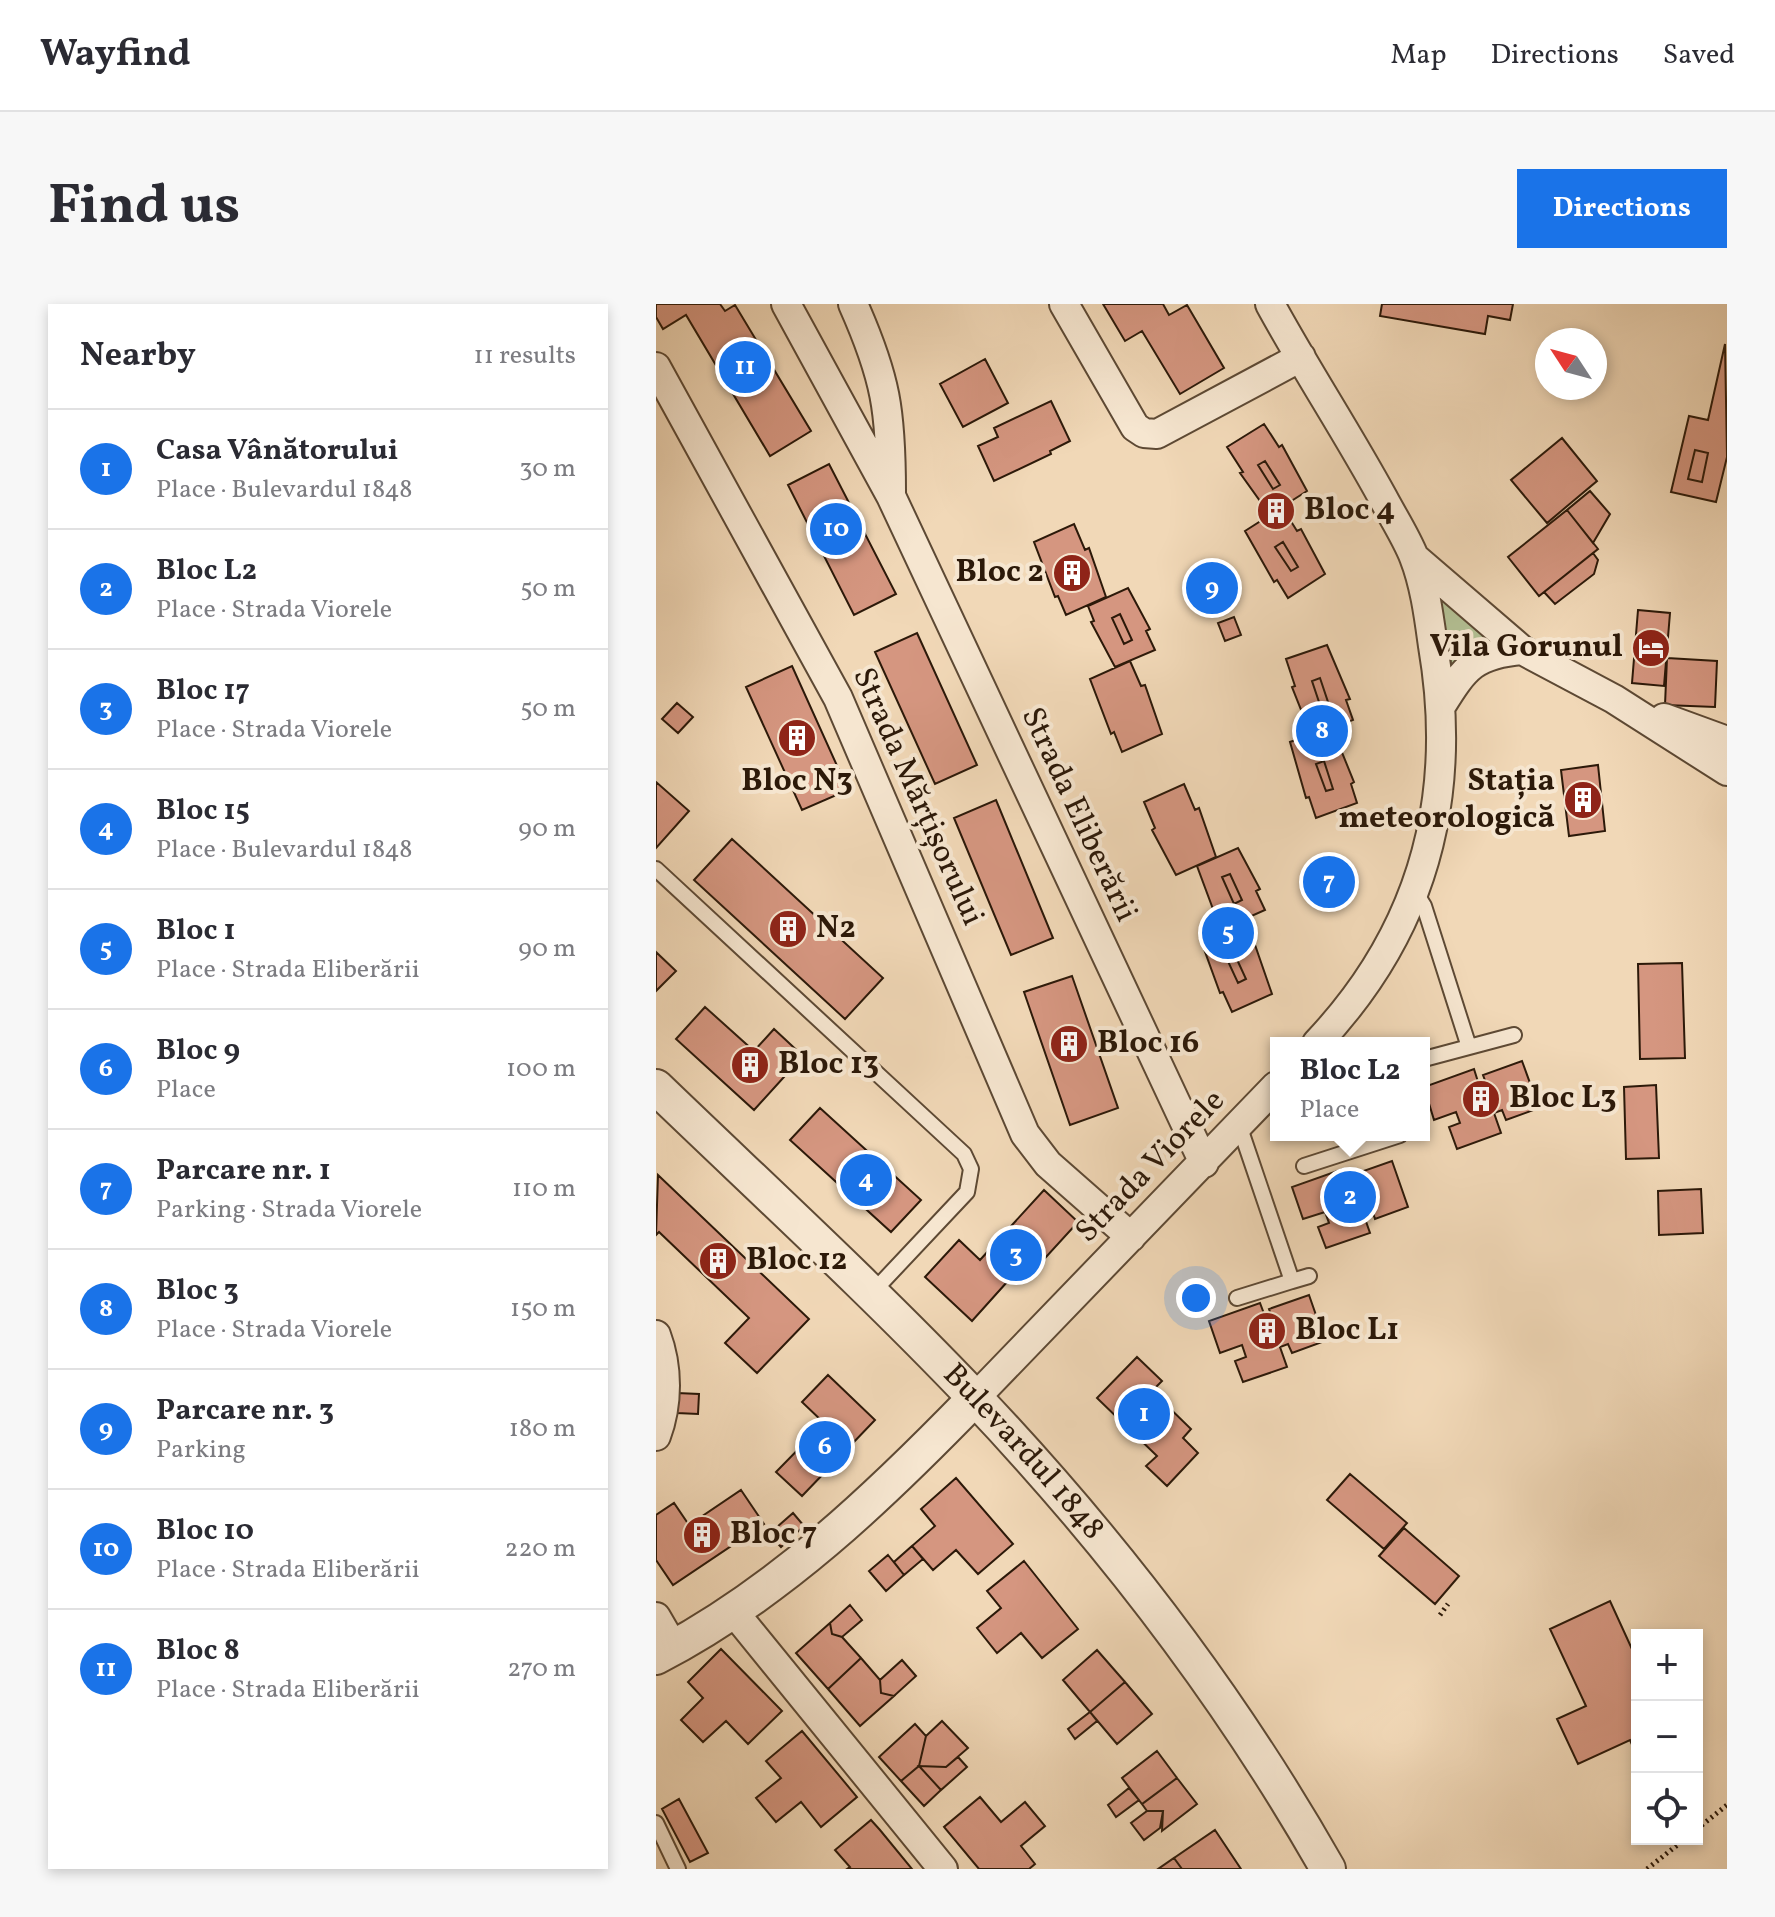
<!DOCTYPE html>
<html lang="en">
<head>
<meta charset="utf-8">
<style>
  :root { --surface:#fff; --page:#f7f7f7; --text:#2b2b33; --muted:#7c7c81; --line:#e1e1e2; --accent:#1a73e8 }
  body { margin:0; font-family:Vollkorn,serif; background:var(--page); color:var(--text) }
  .controls { position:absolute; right:24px; bottom:24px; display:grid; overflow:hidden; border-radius:0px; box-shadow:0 4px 12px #0003 }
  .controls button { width:72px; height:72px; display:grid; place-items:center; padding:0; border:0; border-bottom:2px solid var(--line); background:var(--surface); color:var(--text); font:40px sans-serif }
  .compass { position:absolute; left:879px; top:24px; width:72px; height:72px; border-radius:50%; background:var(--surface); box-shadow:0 4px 12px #0003; rotate:306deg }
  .you { position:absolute; left:540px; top:994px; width:28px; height:28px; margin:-20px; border:6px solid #fff; border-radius:50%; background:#1a73e8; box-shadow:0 0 0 12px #1a73e833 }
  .badge { display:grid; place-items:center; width:52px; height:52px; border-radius:50%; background:var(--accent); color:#fff; font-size:26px; font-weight:700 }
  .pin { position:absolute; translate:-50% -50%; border:4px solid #fff; box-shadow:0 2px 8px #0006 }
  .popup { position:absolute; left:614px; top:733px; width:160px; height:104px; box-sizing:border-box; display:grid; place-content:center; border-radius:0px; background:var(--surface); filter:drop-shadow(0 2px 6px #0005); font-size:26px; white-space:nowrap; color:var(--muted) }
  .popup b { font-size:30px; color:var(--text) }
  .popup::after { content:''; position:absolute; left:50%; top:100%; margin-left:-16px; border:16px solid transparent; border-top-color:var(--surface) }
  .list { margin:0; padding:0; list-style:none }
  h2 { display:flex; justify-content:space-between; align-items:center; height:104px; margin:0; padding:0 32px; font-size:34px }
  h2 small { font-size:26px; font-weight:400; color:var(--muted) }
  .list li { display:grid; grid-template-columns:52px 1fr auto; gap:24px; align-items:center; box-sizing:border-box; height:120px; padding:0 32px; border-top:2px solid var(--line) }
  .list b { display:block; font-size:30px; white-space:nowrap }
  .list p { margin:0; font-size:26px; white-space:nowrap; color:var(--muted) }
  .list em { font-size:26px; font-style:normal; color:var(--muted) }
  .icon { flex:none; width:44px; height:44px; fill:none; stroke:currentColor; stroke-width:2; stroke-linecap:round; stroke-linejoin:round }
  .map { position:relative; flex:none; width:1071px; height:1565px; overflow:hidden; border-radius:0px }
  header { display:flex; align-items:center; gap:48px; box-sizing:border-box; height:112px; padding:0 40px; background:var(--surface); border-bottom:2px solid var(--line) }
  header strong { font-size:38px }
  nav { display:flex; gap:44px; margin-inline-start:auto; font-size:28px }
  .intro { display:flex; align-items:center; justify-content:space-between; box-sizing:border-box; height:192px; padding:0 48px }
  h1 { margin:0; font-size:56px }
  .button { padding:20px 36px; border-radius:0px; background:var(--accent); color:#fff; font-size:28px; font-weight:700 }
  main { display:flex; gap:48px; padding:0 48px }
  aside { flex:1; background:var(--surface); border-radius:0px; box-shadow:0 4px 12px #0003 }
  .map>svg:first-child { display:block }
  .green { fill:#b3c094; stroke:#706c4e; stroke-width:2 }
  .building { fill:#d59680; stroke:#2c1909; stroke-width:2 }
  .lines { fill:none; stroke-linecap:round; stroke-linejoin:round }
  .service-casing { stroke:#5d4934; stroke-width:18 }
  .minor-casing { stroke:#5d4934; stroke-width:32 }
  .tertiary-casing { stroke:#5d4934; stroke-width:38 }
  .path { stroke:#2c1909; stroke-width:5; stroke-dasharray:2 4; stroke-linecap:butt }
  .service { stroke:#f6e6d0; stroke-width:14 }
  .minor { stroke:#f6e6d0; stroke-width:28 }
  .tertiary { stroke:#f6e6d0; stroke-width:34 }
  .labels { text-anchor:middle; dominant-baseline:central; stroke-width:8; stroke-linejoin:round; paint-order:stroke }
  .poi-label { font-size:32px; font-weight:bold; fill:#2c1909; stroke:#f6e6d0; text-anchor:start }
  .street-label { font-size:32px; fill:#2c1909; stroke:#f6e6d0 }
</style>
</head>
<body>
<header>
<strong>Wayfind</strong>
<nav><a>Map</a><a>Directions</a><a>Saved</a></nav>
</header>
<div class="intro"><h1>Find us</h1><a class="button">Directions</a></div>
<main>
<aside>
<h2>Nearby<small>11 results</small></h2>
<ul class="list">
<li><span class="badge">1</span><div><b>Casa Vânătorului</b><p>Place · Bulevardul 1848</p></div><em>30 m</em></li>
<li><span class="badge">2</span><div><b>Bloc L2</b><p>Place · Strada Viorele</p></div><em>50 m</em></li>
<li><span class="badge">3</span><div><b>Bloc 17</b><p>Place · Strada Viorele</p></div><em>50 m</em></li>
<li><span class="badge">4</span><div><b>Bloc 15</b><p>Place · Bulevardul 1848</p></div><em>90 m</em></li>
<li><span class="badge">5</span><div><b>Bloc 1</b><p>Place · Strada Eliberării</p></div><em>90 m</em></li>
<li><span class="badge">6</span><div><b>Bloc 9</b><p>Place</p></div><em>100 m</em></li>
<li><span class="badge">7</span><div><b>Parcare nr. 1</b><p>Parking · Strada Viorele</p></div><em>110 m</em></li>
<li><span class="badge">8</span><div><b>Bloc 3</b><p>Place · Strada Viorele</p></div><em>150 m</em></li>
<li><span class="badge">9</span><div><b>Parcare nr. 3</b><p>Parking</p></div><em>180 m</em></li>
<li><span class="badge">10</span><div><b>Bloc 10</b><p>Place · Strada Eliberării</p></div><em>220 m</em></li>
<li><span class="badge">11</span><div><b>Bloc 8</b><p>Place · Strada Eliberării</p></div><em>270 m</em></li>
</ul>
</aside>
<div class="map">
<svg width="1071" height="1565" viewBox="0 0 1071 1565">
  <rect width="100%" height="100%" fill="#f1d8b7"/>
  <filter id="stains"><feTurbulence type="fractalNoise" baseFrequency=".0025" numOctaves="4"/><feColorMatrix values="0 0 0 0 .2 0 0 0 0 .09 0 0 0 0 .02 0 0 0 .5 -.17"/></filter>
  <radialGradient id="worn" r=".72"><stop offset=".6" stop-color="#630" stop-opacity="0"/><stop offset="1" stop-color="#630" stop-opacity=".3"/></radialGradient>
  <!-- green -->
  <path class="green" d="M782,290L839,336L810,348L796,363Z"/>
  <!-- building -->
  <path class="building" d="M0,0H64L69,7L79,1L155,127L114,152L30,11L7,25L0,13Z
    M447,0H507L513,11L531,1L568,64L524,90L486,27L469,37Z
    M726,0H857L854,16L832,12L829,30L724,12Z
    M1069,40L1071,153L1060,198L1015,188L1033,112L1052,116Z
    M329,55L352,99L307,123L284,80Z
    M395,97L414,137L394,147L395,150L338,177L322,142L342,133L338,124Z
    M608,120L623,143L626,141L651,187L626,203L641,227L645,225L669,270L632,294L621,276L618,278L589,227L614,211L584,169L587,168L571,143Z
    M906,134L941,177L891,219L855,176Z
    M1039,146L1052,149L1046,178L1032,175Z
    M609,157L624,181L617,185L602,161Z
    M173,160L240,290L198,311L132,181Z
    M934,187L954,210L937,239L911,206Z
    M911,206L942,245L883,292L852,253Z
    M418,220L429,246L433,244L450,293L410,311L402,292L399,293L378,238Z
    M627,238L642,263L635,267L619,243Z
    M937,249L942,256L938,270L899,300L888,288Z
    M472,284L494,325L490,327L499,346L459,363L435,318L438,317L432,302Z
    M982,306L1014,309L1008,382L976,379Z
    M464,310L476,336L468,340L456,314Z
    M578,313L585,331L569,337L562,319Z
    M261,329L321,461L279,480L219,348Z
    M671,341L694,395L690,396L697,416L676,424L698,478L695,480L701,499L660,514L653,493L650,494L634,438L655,431L636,383L639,382L630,355Z
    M1011,354L1061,357L1059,403L1009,401Z
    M474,357L485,382L489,381L506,430L466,448L458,428L455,430L434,375Z
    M136,362L192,486L146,506L90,383Z
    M664,374L673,401L665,404L656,377Z
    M21,399L37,413L22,429L6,415Z
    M668,457L677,485L670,487L660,460Z
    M942,461L949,527L913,532L905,466Z
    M0,478L33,507L0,544Z
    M528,480L539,506L543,504L560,553L520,571L496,526L499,524L488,498Z
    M340,496L397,634L355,651L298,514Z
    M76,535L227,674L189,715L38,576Z
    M582,544L604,585L600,587L609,606L584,617L595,642L599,641L616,690L576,708L567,688L564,689L544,634L569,623L560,604L557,605L541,562Z
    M574,570L586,596L578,600L566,573Z
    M0,648L20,667L0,687Z
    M578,649L590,675L582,679L570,653Z
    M1026,659L1029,754L984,755L982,660Z
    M416,672L462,804L414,821L368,688Z
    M49,703L98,747L118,725L147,752L98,806L20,735Z
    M866,757L883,804L850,816L846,806L838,809L845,829L801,845L793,823L804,819L800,808L778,816L768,783L818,765L823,781L830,779L827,771Z
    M1000,781L1003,854L970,855L968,783Z
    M164,804L265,896L235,928L134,836Z
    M736,857L752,903L719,915L716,906L707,909L714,929L670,944L662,923L673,919L669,908L647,915L636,883L687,865L693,881L699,879L696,871Z
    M2,871L153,1015L101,1069L69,1039L93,1014L3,928L0,931Z
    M1045,885L1047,929L1003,931L1002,887Z
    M388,886L422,918L369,976L360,968L316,1017L269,973L303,936L324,956Z
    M653,991L669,1037L636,1049L632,1040L624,1043L631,1063L587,1078L579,1057L590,1053L586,1041L564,1049L553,1017L604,999L610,1015L616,1013L613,1005Z
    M481,1053L506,1077L496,1087L535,1125L527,1134L542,1149L511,1182L490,1162L501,1152L441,1094Z
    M172,1071L219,1116L146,1192L120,1168L168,1119L146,1098Z
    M21,1089L43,1090L42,1110L21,1109Z
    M694,1170L751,1219L728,1245L671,1196Z
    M300,1174L357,1240L322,1270L300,1246L277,1266L256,1242L279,1222L265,1205Z
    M85,1186L108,1220L17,1281L0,1256V1211L18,1199L33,1221Z
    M137,1209L148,1222L125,1243L113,1230Z
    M748,1224L803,1272L779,1300L723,1252Z
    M256,1242L267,1255L248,1271L238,1258Z
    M232,1251L248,1271L230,1287L213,1267Z
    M368,1257L422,1325L386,1354L365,1329L341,1349L321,1324L345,1304L331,1287Z
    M954,1297L981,1356V1452L974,1436L922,1460L901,1415L930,1402L894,1325Z
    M194,1301L206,1316L186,1333L176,1330L174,1319Z
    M174,1319L176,1330L186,1333L205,1354L172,1385L140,1349Z
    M65,1345L126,1407L92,1440L70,1417L47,1438L25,1416L47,1394L32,1378Z
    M441,1346L469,1378L434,1408L407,1376Z
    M205,1354L224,1376L225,1389L238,1392L204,1422L172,1385Z
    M246,1356L260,1372L238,1392L225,1389L224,1376Z
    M469,1378L496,1410L461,1440L434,1408Z
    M434,1408L441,1417L419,1435L412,1425Z
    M286,1417L312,1444L290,1463L263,1462L270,1432Z
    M259,1420L270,1432L263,1462L245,1477L223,1453Z
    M146,1427L201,1493L165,1523L145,1498L120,1518L100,1494L125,1474L110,1457Z
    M501,1447L521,1474L486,1500L466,1474Z
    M302,1453L311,1463L285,1486L263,1462L290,1463Z
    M263,1462L285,1486L268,1502L245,1477Z
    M521,1474L541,1500L506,1527L507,1507H491L486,1500Z
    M473,1484L483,1496L460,1513L452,1501Z
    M324,1493L345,1518L369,1498L389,1522L365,1542L379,1560L373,1565H323L288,1523Z
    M23,1495L52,1549L34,1558L6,1505Z
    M491,1507H507L504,1524L488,1536L475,1519Z
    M215,1516L224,1526L256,1565H191L194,1563L179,1546Z
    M559,1526L585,1565H526L518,1554Z
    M518,1554L526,1565H502Z"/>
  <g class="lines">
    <!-- service casing -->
    <g class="service-casing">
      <path id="service" d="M0,565L308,850L315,865L311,888L215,990
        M760,589L768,602L813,743L858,731
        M768,755L813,743
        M583,821L636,977L653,972
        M648,862L744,831
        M581,994L636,977
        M0,1519L22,1565"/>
    </g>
    <!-- minor casing -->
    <g class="minor-casing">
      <path id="minor" d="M130,0L235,192L548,859
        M197,0C230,74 235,107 235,188
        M408,0L479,123L488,129L501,130L645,53
        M614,0C650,66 691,128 727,194C737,213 750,233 758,253C769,281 773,313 777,342C803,494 767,627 661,739
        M0,63L182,394L369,830L392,860L475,933
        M758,253L866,346L958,395L1071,467
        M785,402C809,363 819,350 866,346
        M1008,414L1071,437
        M0,1031C12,1063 12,1100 0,1132
        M319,1094L620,782
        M77,1307L287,1565
        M0,1313L18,1344"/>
    </g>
    <!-- tertiary casing -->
    <g class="tertiary-casing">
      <g id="tertiary">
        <path id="s1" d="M0,783C106,885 215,985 317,1092C452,1234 575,1394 672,1565"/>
        <path d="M0,1353C123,1289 223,1193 319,1094"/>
      </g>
    </g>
    <!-- path -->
    <path class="path" d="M784,1311L792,1300
      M1041,1525L1071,1501
      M991,1565L1029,1535"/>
    <!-- service -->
    <use href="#service" class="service"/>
    <!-- minor -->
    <use href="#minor" class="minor"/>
    <!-- tertiary -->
    <use href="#tertiary" class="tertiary"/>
  </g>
  <!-- icons -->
  <defs>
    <g id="building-disc" transform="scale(2)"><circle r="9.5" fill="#8f2418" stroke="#f6e6d0"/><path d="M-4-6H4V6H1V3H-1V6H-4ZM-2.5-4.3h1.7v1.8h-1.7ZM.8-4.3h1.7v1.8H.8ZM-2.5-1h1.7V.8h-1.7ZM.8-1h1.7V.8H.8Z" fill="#fff"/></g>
    <g id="hotel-disc" transform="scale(2)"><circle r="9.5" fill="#8f2418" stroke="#f6e6d0"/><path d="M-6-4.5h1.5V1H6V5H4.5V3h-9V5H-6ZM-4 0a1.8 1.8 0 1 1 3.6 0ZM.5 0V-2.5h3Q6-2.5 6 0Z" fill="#fff"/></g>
  </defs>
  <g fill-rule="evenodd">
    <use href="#building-disc" x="620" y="207"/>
    <use href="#building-disc" x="416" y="269"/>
    <use href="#hotel-disc" x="995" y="344"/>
    <use href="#building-disc" x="141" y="434"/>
    <use href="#building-disc" x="927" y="496"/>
    <use href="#building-disc" x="132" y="625"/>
    <use href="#building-disc" x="413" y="740"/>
    <use href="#building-disc" x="94" y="761"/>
    <use href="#building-disc" x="825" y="795"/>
    <use href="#building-disc" x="62" y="957"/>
    <use href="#building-disc" x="611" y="1027"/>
    <use href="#building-disc" x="46" y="1231"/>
  </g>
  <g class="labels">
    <!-- poi labels -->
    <g class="poi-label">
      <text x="648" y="207">Bloc 4</text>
      <text x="388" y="269" text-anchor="end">Bloc 2</text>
      <text x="967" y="344" text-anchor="end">Vila Gorunul</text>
      <text x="141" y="478" text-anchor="middle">Bloc N3</text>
      <text x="899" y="478" text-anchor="end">Stația<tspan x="899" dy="37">meteorologică</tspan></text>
      <text x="160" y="625">N2</text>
      <text x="441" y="740">Bloc 16</text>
      <text x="122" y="761">Bloc 13</text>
      <text x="853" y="795">Bloc L3</text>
      <text x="90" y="957">Bloc 12</text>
      <text x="639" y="1027">Bloc L1</text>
      <text x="74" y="1231">Bloc 7</text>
    </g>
    <!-- street labels -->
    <g class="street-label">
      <text transform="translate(261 493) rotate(66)">Strada Mărțișorului</text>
      <text transform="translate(422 511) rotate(65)">Strada Eliberării</text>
      <text transform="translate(495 863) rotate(-46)">Strada Viorele</text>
      <text stroke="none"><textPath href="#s1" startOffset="518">Bulevardul 1848</textPath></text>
    </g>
  </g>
  <rect width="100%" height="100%" filter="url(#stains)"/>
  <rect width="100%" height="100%" fill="url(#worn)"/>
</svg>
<div class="controls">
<button>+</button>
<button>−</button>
<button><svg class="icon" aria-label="locate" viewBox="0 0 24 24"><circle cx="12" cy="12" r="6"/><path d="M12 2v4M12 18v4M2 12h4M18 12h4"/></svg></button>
</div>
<svg class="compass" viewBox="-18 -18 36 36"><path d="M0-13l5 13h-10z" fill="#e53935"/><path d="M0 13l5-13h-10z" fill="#7c7c81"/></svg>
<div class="you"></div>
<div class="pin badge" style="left:488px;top:1110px">1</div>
<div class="pin badge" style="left:694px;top:893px">2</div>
<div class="popup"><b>Bloc L2</b>Place</div>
<div class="pin badge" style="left:360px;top:951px">3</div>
<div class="pin badge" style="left:210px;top:876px">4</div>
<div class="pin badge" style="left:572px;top:629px">5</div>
<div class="pin badge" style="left:169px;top:1143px">6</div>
<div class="pin badge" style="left:673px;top:578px">7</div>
<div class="pin badge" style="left:666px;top:427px">8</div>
<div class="pin badge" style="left:556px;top:284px">9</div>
<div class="pin badge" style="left:180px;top:225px">10</div>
<div class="pin badge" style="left:89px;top:63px">11</div>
</div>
</main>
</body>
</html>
